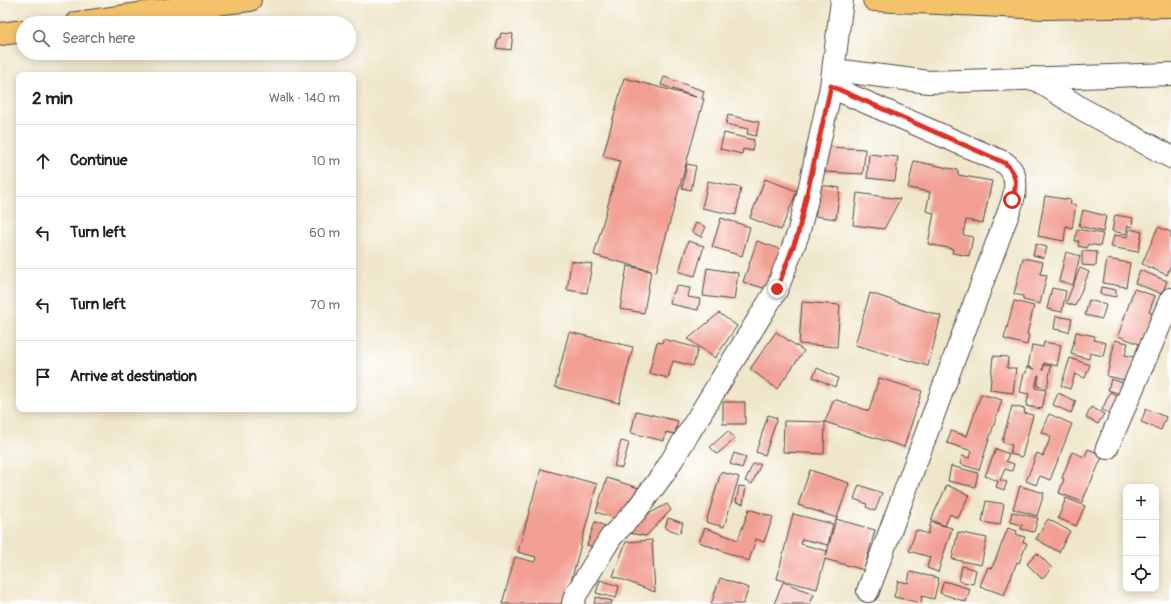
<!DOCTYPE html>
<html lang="en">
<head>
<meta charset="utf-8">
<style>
  :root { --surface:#fff; --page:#f6f6f6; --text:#202124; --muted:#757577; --line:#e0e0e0 }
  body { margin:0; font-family:Pangolin,sans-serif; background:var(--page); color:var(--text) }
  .controls { position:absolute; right:12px; bottom:12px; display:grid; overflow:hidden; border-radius:8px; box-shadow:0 2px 10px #0003 }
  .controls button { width:36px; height:36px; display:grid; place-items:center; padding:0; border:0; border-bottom:1px solid var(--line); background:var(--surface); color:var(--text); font:20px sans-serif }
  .stop { position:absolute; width:12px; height:12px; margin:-9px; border:3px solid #d93025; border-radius:50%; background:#fff }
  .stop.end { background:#d93025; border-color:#fff; box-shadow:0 1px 4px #0008 }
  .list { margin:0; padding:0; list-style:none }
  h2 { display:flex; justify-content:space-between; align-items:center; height:52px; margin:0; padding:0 16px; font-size:17px }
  h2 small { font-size:13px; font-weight:400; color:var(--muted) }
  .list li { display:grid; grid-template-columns:26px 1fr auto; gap:12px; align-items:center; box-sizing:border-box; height:72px; padding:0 16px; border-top:1px solid var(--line) }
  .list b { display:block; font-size:15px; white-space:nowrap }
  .list em { font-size:13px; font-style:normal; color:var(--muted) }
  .icon { flex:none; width:22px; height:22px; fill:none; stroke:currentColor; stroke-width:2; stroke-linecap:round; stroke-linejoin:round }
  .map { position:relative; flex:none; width:1171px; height:604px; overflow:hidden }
  .search { position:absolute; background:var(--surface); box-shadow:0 2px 10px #0003; left:16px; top:16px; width:340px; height:44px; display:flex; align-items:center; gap:10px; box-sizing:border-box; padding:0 14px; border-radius:22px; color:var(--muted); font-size:15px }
  .panel { position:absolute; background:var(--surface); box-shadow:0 2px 10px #0003; left:16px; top:72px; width:340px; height:340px; border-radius:8px }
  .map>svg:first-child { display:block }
  .building { fill:#f29f93 }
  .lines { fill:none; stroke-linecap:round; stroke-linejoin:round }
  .minor-casing { stroke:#484743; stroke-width:24 }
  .major-casing { stroke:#484743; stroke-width:24 }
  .minor { stroke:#fff; stroke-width:22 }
  .major { stroke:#f3c26a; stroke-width:22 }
  .route { stroke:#d93025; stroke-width:5 }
</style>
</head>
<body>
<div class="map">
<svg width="1171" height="604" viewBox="0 0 1171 604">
  <rect width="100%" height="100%" fill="#fff"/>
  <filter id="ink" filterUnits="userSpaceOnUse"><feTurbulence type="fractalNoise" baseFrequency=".025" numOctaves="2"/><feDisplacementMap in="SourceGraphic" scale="8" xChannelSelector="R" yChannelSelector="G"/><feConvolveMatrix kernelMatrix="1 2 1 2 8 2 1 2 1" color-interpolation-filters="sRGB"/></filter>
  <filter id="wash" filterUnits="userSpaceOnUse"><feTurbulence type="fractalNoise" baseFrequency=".012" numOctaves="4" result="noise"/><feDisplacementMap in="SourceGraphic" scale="16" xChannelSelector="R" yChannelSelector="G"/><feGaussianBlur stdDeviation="0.9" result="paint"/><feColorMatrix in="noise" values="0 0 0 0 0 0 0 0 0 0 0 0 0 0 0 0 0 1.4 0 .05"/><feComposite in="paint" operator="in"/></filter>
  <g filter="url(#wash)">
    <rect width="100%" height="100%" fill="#efe6c9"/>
    <g id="blocks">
      <!-- building -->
      <path class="building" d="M501,33L513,34L511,50L496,48L498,38H500Z
        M664,77L704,91L702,99H704L656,272L594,255L620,161L603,156L624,78L696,97L661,85Z
        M728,115L759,122L756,136L747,134L748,129L726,124Z
        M724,133L754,140L752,151L743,149L742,154L720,149Z
        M827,147L865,149L863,174L825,172Z
        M869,154L898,157L895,181L867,178Z
        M914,161L958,170V175L992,181L983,223L966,220L963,235L973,237L969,256L952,253L953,249L928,244L934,213L926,211L930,192L908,188Z
        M687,164L696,166L691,190L682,188Z
        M765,179L797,191L781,230L750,218Z
        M708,181L741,188L736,215L702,208Z
        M820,185L840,188L836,219L815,216Z
        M857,193L900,199L884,229L853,225Z
        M1045,196L1071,200L1070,204L1076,205L1072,228L1066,226L1064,241L1038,236Z
        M1083,210L1106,216L1103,232L1079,226Z
        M1115,215L1133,218L1132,227L1128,226L1126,234L1112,231Z
        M721,218L750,227L742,256L712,247Z
        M696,223L706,227L701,237L692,232Z
        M1158,227L1171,232V265L1167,275L1142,264Z
        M1077,229L1103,234L1100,246L1088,244L1087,248L1078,246L1079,241H1075Z
        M1130,229L1142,232L1138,252L1111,247L1114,235L1128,237Z
        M688,241L704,246L695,276L679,272Z
        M757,241L780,249L767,289L743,282Z
        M1036,244L1047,247L1044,258L1033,255Z
        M1082,251L1097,252L1096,266L1082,265Z
        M1066,252L1080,256L1073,285L1059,281Z
        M1023,258L1043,262L1040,274L1047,275L1040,304L1023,300V296L1014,294Z
        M1107,259L1130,263L1126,287L1103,283Z
        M571,261L592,264L587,293L567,290Z
        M627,266L651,271L644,313L620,309Z
        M707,268L738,273L734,300L703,296Z
        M1080,268L1089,272L1075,306L1066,303Z
        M1140,270L1167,281L1162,294L1135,283Z
        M676,286L690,288L688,297L700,299L698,310L670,304L672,293H674Z
        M1101,287L1116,290V297L1100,294Z
        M1052,288L1066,291L1062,312L1047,309Z
        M1134,289L1155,296L1149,312L1153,314L1142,345L1118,336Z
        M870,293L941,316L928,366L855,345Z
        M1089,300L1106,305L1102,319L1085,315Z
        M1014,301L1034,306L1027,334L1029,335L1027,345L1004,339Z
        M802,302L840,305L837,347L799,344Z
        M719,313L737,326L715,358L688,339Z
        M1056,316L1072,319L1069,332L1054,329Z
        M569,332L633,347L619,403L555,387Z
        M776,332L804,351L777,389L750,369Z
        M1076,332L1095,336L1094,340L1106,343L1103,356L1090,353L1089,359L1071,354Z
        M663,339L698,348L693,366L673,361L668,378L649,373L657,342L662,343Z
        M1115,340L1128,343L1125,355L1134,357L1129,381L1107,376Z
        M1044,342L1061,345L1057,366L1044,363L1043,370L1044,365L1051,366L1047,388L1037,386L1039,375H1038L1035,388L1046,390L1042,409L1026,406L1029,394L1020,392L1024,373H1026L1027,367L1035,369L1028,367L1032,345L1043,347Z
        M993,356L1008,357L1007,368H1016L1013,393L990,390Z
        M1070,358L1090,365L1085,378L1075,374L1070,389L1061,386Z
        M817,368L838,378L835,387L813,377Z
        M879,378L922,391L904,447L825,422L834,399L869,411Z
        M1111,379L1127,384L1124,395L1108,390Z
        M1110,392L1121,397L1114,415L1102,410Z
        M1058,393L1076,401L1071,413L1053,405Z
        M981,394L1002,400L979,470L960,464L962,456L970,458L972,451L947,443L951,431L967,436Z
        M723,402H745V424H723Z
        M1012,406L1025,409L1024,413L1033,415L1022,457L1010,454L1012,445L1002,442Z
        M1091,407L1104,414L1098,424L1086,418Z
        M1146,409L1166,417L1161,430L1141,422Z
        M636,411L678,421L675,434L666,432L664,441L631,433Z
        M1049,414L1072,424L1050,480L1040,476L1036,485L1026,481L1037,453L1043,456L1051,436L1041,432Z
        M768,415L777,418L765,455L756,452Z
        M784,421L825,422L824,454L783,452Z
        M728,431L735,439L717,454L710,447Z
        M621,441L629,443L622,468L614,466Z
        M996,449L1009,454L1006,461L1014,464L1012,471L1005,469L1000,480L1007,482L1004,490L996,487L998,481L985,476Z
        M1088,449L1103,455L1082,502L1059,493L1064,479L1062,478L1072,452L1085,457Z
        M734,453L746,457L742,468L730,464Z
        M753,464H761L752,484L745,481Z
        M951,466L978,473L975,487L948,481Z
        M541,469L597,484L565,604H502L515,557L535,562L536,557L518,552Z
        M810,470L849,483L837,518L798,505Z
        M721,472L739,477L724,527L706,522Z
        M607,478L645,490L618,519L596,512Z
        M859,485L882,493L875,511L866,507L867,504L854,499Z
        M947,485L969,495L958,518L950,514L945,526L931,520Z
        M739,486L746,487L743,504L736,502Z
        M1020,486L1044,493L1037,516L1013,509Z
        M1066,498L1085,506L1076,526L1058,518Z
        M986,501L1004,504L1000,525L982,522Z
        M667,504L671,510L646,536L617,531Z
        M749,509L773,517L764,542L756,539L749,561L699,542L705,528L738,540Z
        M1012,512L1038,518L1034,532L1021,529L1022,525L1010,522Z
        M793,514L833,524L828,545L802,539L801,544L827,551L826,556L836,519L875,530L864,570L825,559L817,589L777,579Z
        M668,518L683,523L680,533L665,528Z
        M1048,519L1070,531L1059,552L1036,539Z
        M595,522L608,527L601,549L587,545Z
        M931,522L952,528L938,572L927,568L930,557L909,551L916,530L928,534Z
        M1008,528L1017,531L1016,534L1025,537L1023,542L1027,543L1019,563L1017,562L1004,595L980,586L988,567L992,568Z
        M958,532L987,538L981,565L952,559Z
        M652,540L655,592L613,576L626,542Z
        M1037,553L1052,568L1042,579L1027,564Z
        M962,566L976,570L973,584L959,581Z
        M910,572L939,578L934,599L922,596L921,603L894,597L898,581L908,583Z
        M720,578L749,588L743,604H711Z
        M600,580L619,586L616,598L596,593Z
        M944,581L970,589L966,602L940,593Z
        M783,582L814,594L810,604H774Z
        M596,597L612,601L611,604H594Z"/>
    </g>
  </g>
  <g filter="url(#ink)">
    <use href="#blocks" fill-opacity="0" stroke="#484743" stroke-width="1"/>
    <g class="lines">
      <!-- minor casing -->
      <g class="minor-casing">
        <path id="minor" d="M834,70L929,82L1171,74
          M1034,78L1082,109L1171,157
          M831,87L1005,163C1027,181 1008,211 1001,232L868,591
          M1107,448L1171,299
          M573,604L575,596L611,537L635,512L664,473L777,289L798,234L808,195L831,87L842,0"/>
      </g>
      <!-- major casing -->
      <g class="major-casing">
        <path id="major" d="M874,0L1045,8L1171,6
          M77,23L181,8L250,0
          M0,34L23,31"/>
      </g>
      <!-- minor -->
      <use href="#minor" class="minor"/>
      <!-- major -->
      <use href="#major" class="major"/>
    </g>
  </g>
  <g class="lines" filter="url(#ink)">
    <!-- route -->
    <path class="route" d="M777,289L798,234L831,86L1005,163C1018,174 1017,185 1012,200"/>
  </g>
</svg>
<div class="controls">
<button>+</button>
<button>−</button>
<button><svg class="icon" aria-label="locate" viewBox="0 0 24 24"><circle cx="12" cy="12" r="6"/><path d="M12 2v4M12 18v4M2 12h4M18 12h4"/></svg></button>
</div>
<div class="stop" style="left:1012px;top:200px"></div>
<div class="stop end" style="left:777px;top:289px"></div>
<div class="search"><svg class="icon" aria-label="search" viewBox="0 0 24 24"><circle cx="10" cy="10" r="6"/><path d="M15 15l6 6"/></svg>Search here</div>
<section class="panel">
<h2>2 min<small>Walk · 140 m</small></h2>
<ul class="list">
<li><svg class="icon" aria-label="ahead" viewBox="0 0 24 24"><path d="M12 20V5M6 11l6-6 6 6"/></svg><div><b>Continue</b></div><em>10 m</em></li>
<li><svg class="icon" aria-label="left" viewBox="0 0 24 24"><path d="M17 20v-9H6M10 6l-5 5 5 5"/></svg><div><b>Turn left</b></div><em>60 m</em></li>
<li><svg class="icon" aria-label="left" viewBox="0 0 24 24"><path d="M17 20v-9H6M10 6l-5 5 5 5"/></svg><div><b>Turn left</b></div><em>70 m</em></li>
<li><svg class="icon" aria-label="arrive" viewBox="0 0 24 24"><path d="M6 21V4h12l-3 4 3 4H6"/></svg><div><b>Arrive at destination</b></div></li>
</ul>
</section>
</div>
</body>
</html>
